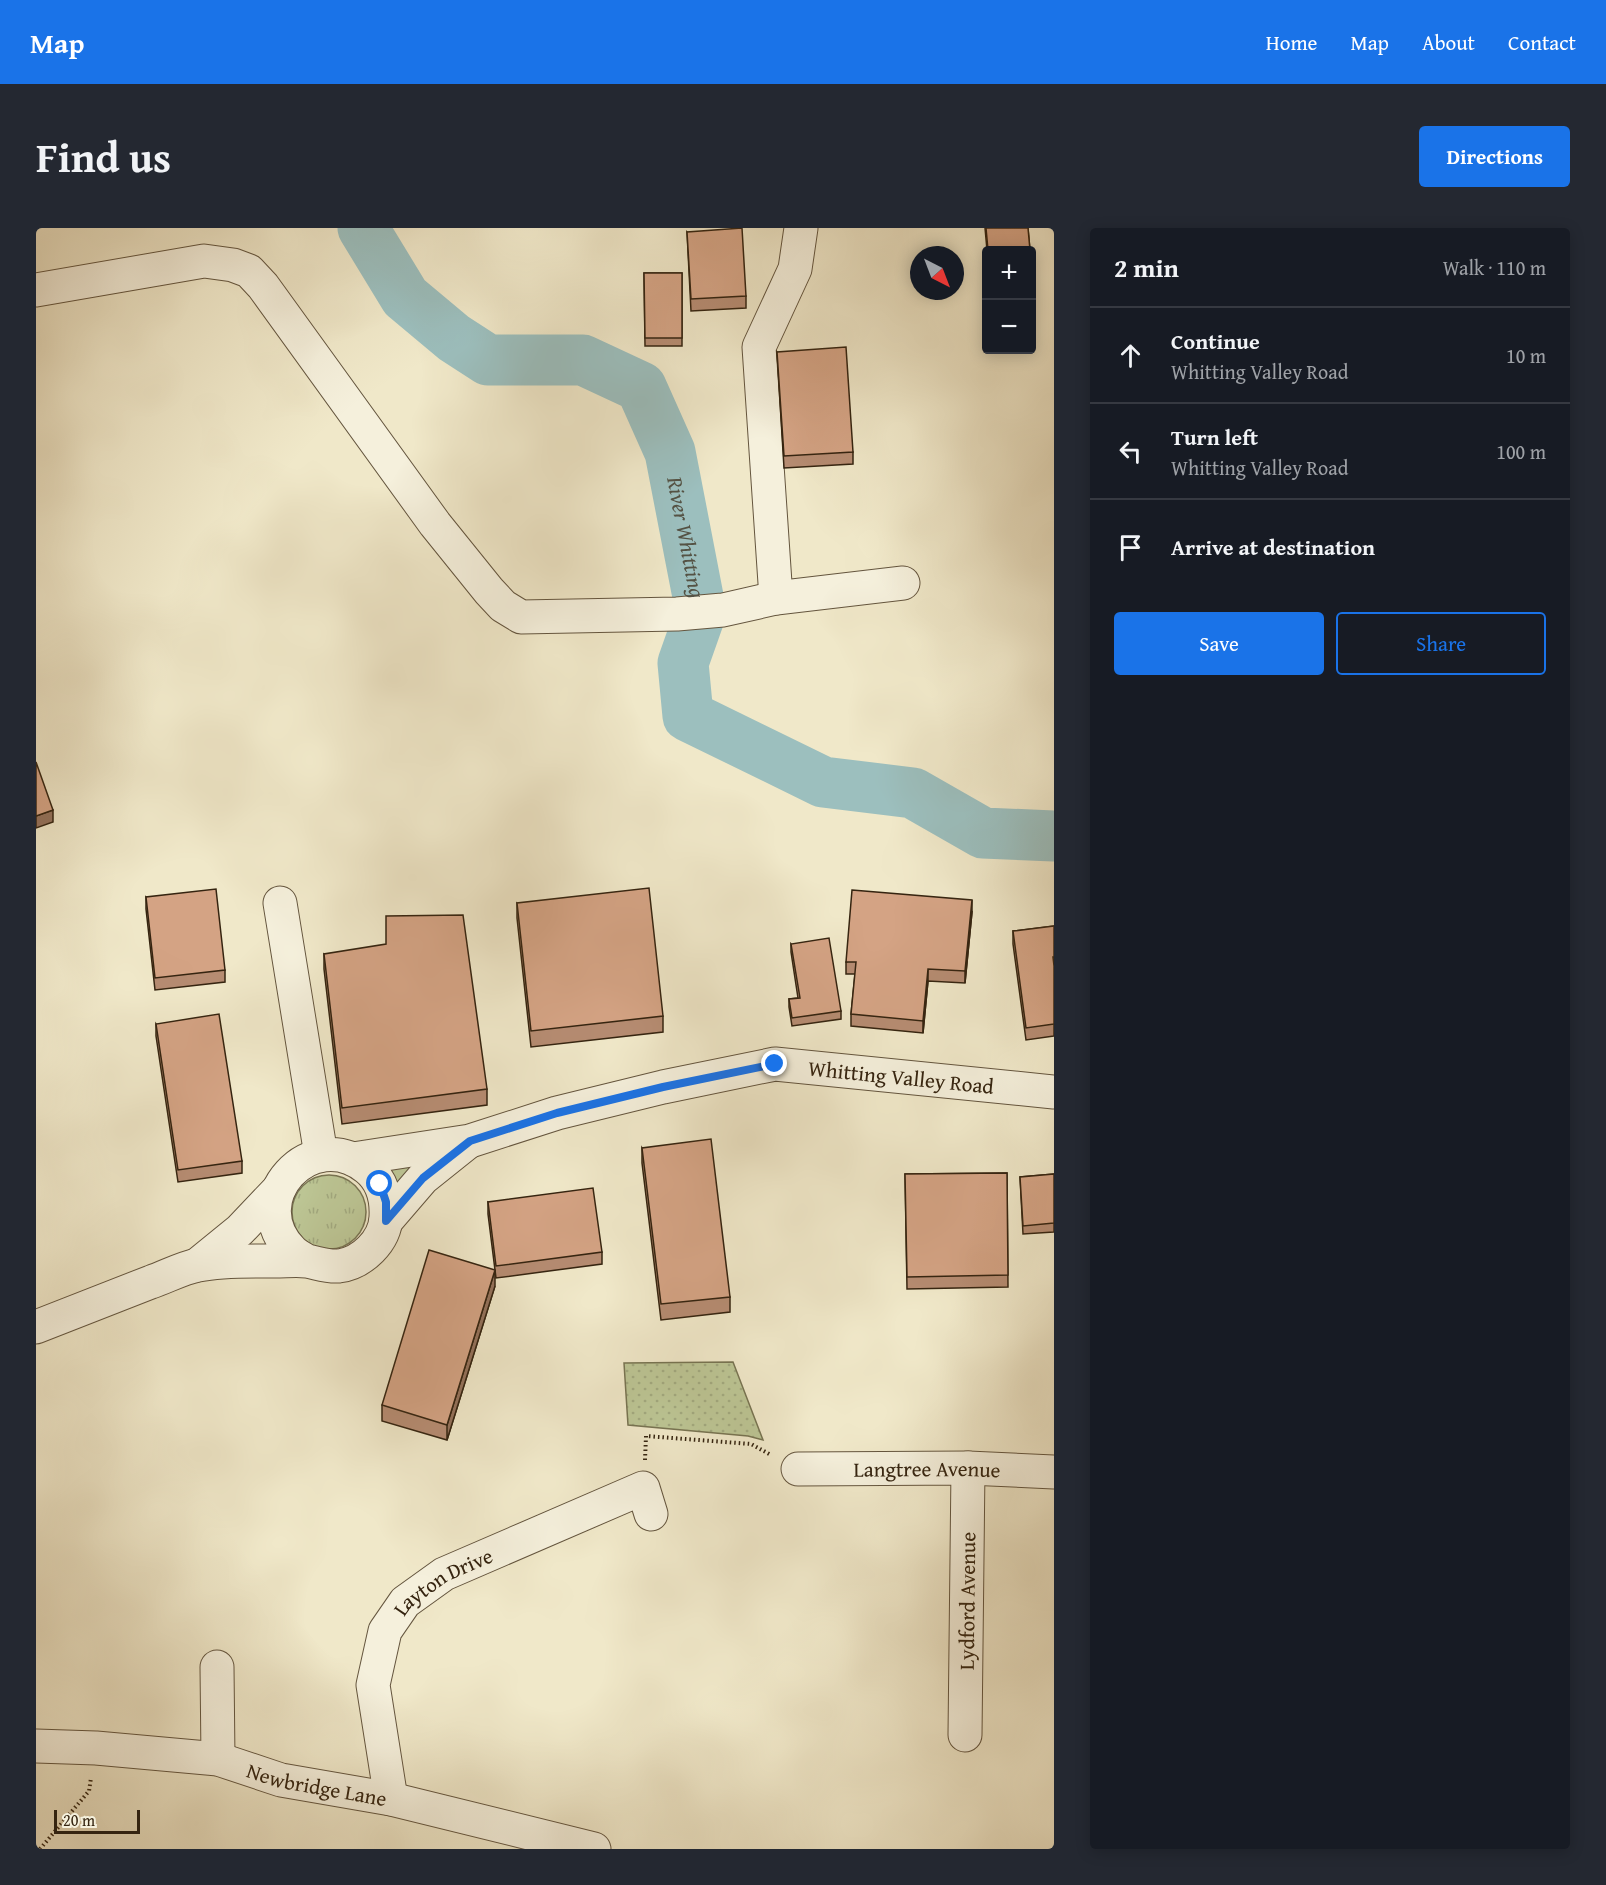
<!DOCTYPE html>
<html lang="en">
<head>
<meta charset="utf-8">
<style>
  :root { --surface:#171b24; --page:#242831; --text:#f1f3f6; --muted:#9ea1a6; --line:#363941; --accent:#1a73e8 }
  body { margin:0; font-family:"Gentium Book Plus",serif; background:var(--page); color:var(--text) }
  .controls { position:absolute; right:18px; top:18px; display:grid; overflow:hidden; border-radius:6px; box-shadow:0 3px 15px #0003 }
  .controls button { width:54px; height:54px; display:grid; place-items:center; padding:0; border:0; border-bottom:2px solid var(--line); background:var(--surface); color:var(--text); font:30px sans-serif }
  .compass { position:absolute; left:874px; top:18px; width:54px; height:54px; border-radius:50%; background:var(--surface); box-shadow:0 3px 15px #0003; rotate:138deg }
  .scale { position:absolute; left:18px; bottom:15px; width:86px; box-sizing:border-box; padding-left:6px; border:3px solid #352410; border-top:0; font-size:16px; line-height:21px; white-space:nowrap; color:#352410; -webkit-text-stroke:4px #f5f0dc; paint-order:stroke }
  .stop { position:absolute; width:18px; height:18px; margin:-14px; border:4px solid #1a73e8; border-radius:50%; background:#fff }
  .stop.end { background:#1a73e8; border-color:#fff; box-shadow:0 2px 6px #0008 }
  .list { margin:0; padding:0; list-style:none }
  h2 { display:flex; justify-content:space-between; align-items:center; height:78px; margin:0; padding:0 24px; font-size:26px }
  h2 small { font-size:20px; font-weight:400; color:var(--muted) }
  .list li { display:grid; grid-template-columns:39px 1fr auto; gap:18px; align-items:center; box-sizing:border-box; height:96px; padding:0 24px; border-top:2px solid var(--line) }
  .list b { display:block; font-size:22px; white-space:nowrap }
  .list p { margin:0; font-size:20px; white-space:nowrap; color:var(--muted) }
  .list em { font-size:20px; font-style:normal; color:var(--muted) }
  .actions { display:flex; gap:12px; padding:18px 24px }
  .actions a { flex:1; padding:14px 0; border:2px solid var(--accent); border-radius:6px; text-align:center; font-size:21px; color:var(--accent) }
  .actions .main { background:var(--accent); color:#fff }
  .icon { flex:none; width:33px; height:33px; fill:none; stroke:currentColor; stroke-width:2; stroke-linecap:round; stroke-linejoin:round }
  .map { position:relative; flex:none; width:1018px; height:1621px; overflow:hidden; border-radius:6px }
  header { display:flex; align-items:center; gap:36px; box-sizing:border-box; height:84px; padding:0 30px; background:var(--accent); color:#fff }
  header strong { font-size:28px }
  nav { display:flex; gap:33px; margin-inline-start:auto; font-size:21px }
  .intro { display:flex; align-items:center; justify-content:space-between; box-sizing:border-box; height:144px; padding:0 36px }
  h1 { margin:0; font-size:42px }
  .button { padding:15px 27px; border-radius:6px; background:var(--accent); color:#fff; font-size:21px; font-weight:700 }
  main { display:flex; gap:36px; padding:0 36px }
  aside { flex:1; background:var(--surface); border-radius:6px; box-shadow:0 3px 15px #0003 }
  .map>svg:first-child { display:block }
  .grass { fill:url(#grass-tufts); stroke:#787452; stroke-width:1.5 }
  .park { fill:url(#park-dots); stroke:#787452; stroke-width:1.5 }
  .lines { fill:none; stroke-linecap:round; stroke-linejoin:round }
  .river { stroke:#9cbfbe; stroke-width:51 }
  .minor-casing { stroke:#64553e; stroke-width:35 }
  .path { stroke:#352410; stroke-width:4; stroke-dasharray:1.5 3; stroke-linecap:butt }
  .minor { stroke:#f5f0dc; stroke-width:33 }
  .wall { fill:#b68c72; stroke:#352410; stroke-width:1.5 }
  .shaded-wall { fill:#94725c; stroke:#352410; stroke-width:1.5 }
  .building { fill:#d4a384; stroke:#352410; stroke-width:1.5 }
  .route { stroke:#1a73e8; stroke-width:8 }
  .labels { text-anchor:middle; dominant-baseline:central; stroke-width:6; stroke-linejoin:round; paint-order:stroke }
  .street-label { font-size:21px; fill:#352410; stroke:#f5f0dc }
  .water-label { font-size:22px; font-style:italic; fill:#545244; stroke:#f5f0dc }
</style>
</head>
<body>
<header>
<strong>Map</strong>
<nav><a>Home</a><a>Map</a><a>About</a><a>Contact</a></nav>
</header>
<div class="intro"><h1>Find us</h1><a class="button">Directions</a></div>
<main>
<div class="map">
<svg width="1018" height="1621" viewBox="0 0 1018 1621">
  <defs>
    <pattern id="grass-tufts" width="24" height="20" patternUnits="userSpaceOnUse" patternTransform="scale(1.5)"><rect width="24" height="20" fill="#bcc594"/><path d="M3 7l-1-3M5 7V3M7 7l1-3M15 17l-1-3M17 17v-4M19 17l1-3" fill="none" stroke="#a2a97f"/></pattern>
    <pattern id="park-dots" width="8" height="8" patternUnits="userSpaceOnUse" patternTransform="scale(1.5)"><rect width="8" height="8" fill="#bcc594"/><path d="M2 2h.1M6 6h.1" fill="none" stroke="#a2a97f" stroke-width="1.8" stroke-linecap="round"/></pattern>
  </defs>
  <rect width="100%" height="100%" fill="#f0e8c9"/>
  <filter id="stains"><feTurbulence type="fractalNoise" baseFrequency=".00333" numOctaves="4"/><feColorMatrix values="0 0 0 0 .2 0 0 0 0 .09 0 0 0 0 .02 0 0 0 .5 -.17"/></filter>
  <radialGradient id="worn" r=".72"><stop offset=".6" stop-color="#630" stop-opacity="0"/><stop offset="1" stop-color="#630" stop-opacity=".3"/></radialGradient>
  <!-- grass -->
  <path class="grass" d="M398,931L362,965L345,937Z
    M256 984a37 37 0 1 1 74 0a37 37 0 1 1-74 0Z"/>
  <!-- park -->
  <path class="park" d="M697,1134L727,1212L712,1208L592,1197L588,1135Z"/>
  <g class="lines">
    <!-- river -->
    <path class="river" id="s1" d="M327,0L369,69L418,110L452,132H547L605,159L634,224L665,384L647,435L652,488L787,554L877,565L947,605L1018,608"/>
    <!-- minor casing -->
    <g class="minor-casing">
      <g id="minor">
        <path d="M765,0L759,41L723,119L740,370L867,355"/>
        <path d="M0,62L168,33L197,37L213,43L227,58L399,296L453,363L467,378L485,389L641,386L687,382L740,370"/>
        <path d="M244,675L285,927"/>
        <path id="s2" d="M317,931L434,913L521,885L627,859L739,836L1018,864"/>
        <path d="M350,993L387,950L432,914"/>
        <path d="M161,1037L204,1002L243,961"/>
        <path d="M0,1099C38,1084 76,1069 115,1054C130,1049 146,1040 162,1037C187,1032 214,1033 239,1033C250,1033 261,1032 271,1033C282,1035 291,1039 303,1038C326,1035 349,1013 350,989C351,971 346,952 331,940C275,895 205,972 256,1023C260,1027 266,1030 271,1033"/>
        <path id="s3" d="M762,1241L932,1240L1018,1244"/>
        <path d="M181,1439L182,1531"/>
        <path id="s4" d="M929,1507L932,1240"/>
        <path id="s5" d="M0,1518L60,1520L182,1531L245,1552L355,1571L558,1621"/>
        <path id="s6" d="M355,1571L337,1457L349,1403L369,1374L408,1346L607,1260L615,1286"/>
      </g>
    </g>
    <!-- path -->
    <path class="path" d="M609,1232L610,1208L715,1216L735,1227
      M4,1621L53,1563L55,1550"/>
    <!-- minor -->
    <use href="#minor" class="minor"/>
  </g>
  <!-- wall -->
  <path class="wall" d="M949,0H992L994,22H951Z
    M651,4L710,68V80L655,83Z
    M608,45H646V118H609Z
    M996,60L998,100V112H996Z
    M741,124L817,224V236L748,240Z
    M110,669L189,742V754L119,762L110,681Z
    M481,675L627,788V804L495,819L481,690Z
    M936,684L929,755L892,753L887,805L815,798V786L819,746H810V734Z
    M1018,698V808L990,812L977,716V703Z
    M755,716L805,783V791L756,798L753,779V771L762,770L755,724Z
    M288,726L451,861V877L306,896L288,741Z
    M120,796L206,933V945L142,954L120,808Z
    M606,920L694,1069V1084L625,1092L606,935Z
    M971,945L972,1059L871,1061L869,946Z
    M1018,946V1004L987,1006L984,949Z
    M452,974L566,1024V1036L460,1050L452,986Z
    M459,1058L411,1212L346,1193V1177Z"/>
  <!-- shaded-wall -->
  <path class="shaded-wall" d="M17,582V594L0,600V588Z
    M936,672V684L929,755V743Z
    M892,741V753L887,805V793Z
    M459,1042V1058L411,1212V1197Z"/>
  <!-- building -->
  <path class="building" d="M706,0L710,68L655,71L651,4Z
    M950,0H992L994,22H952Z
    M608,45H646V110H609Z
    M996,60L998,100H996Z
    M810,119L817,224L748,228L741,124Z
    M0,534L17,582L0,588Z
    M613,660L627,788L495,803L481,675Z
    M180,661L189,742L119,750L110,669Z
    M816,662L936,672L929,743L892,741L887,793L815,786L820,734H810Z
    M427,687L451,861L306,880L288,726L350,716V688Z
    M1018,698V729H1017L1018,738V796L990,800L977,703Z
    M793,710L805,783L756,790L753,771L764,770L755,716Z
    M183,786L206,933L142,942L120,796Z
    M675,911L694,1069L625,1076L606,920Z
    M971,945L972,1047L871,1049L869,946Z
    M1018,946V995L987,998L984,949Z
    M557,960L566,1024L460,1038L452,974Z
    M393,1022L459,1042L411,1197L346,1177Z"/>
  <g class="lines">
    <!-- route -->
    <path class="route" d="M344,956L350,974V993L387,950L434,913L521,885L627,859L739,836"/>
  </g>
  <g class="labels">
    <!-- street labels -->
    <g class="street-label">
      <text stroke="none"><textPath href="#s2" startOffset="560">Whitting Valley Road</textPath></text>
      <text stroke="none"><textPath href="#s3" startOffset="129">Langtree Avenue</textPath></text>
      <text stroke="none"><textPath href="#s6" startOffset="249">Layton Drive</textPath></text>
      <text stroke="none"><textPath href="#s4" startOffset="134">Lydford Avenue</textPath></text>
      <text stroke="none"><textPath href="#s5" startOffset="285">Newbridge Lane</textPath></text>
    </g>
    <!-- water labels -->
    <g class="water-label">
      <text stroke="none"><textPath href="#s1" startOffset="502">River Whitting</textPath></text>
    </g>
  </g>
  <rect width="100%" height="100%" filter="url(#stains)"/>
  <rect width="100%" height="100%" fill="url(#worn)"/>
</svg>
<div class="controls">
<button>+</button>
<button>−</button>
</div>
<svg class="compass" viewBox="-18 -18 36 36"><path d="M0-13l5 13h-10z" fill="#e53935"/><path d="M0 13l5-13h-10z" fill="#9ea1a6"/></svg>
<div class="scale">20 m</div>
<div class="stop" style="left:344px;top:956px"></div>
<div class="stop end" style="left:739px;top:836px"></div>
</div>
<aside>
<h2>2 min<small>Walk · 110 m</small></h2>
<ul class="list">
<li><svg class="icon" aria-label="ahead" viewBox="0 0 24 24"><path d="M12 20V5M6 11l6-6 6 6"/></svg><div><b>Continue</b><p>Whitting Valley Road</p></div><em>10 m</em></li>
<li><svg class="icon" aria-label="left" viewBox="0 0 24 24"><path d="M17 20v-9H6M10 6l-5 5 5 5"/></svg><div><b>Turn left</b><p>Whitting Valley Road</p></div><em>100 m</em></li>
<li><svg class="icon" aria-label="arrive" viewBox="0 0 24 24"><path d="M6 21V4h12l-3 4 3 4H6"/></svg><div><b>Arrive at destination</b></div></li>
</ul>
<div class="actions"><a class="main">Save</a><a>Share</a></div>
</aside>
</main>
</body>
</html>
